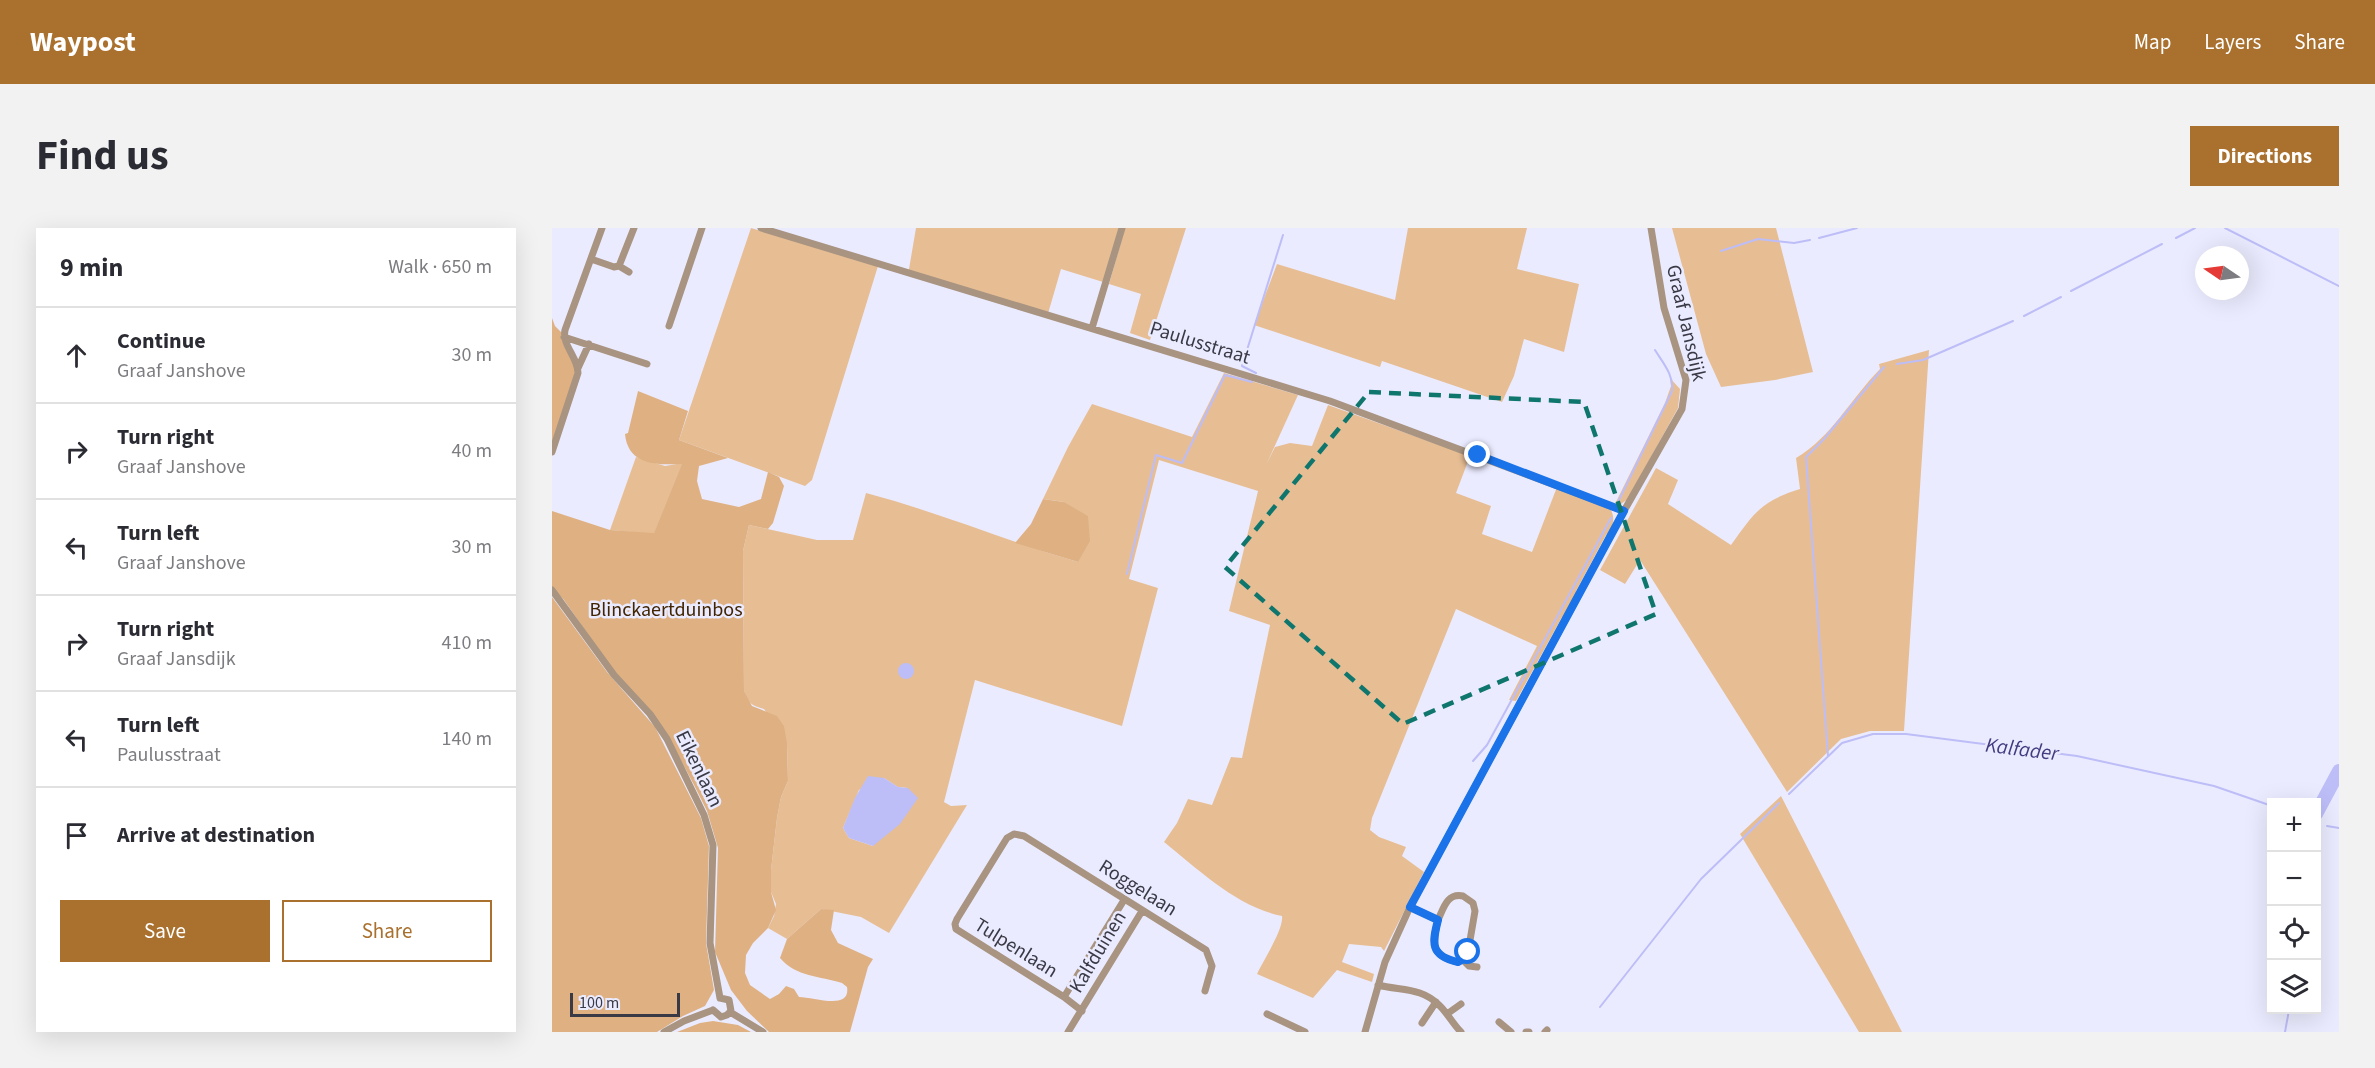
<!DOCTYPE html>
<html lang="en">
<head>
<meta charset="utf-8">
<style>
  :root { --surface:#fff; --page:#f2f2f3; --text:#2b2b33; --muted:#7c7c81; --line:#e1e1e2; --accent:#a9702e }
  body { margin:0; font-family:"Source Sans 3",sans-serif; background:var(--page); color:var(--text) }
  .controls { position:absolute; right:18px; bottom:18px; display:grid; overflow:hidden; border-radius:0px; box-shadow:0 6px 24px #0002 }
  .controls button { width:54px; height:54px; display:grid; place-items:center; padding:0; border:0; border-bottom:2px solid var(--line); background:var(--surface); color:var(--text); font:30px sans-serif }
  .compass { position:absolute; left:1643px; top:18px; width:54px; height:54px; border-radius:50%; background:var(--surface); box-shadow:0 6px 24px #0002; rotate:283deg }
  .scale { position:absolute; left:18px; bottom:15px; width:110px; box-sizing:border-box; padding-left:6px; border:3px solid #3a3a47; border-top:0; font-size:16px; line-height:21px; white-space:nowrap; color:#3a3a47; -webkit-text-stroke:4px #ebebff; paint-order:stroke }
  .stop { position:absolute; width:18px; height:18px; margin:-14px; border:4px solid #1a73e8; border-radius:50%; background:#fff }
  .stop.end { background:#1a73e8; border-color:#fff; box-shadow:0 2px 6px #0008 }
  .list { margin:0; padding:0; list-style:none }
  h2 { display:flex; justify-content:space-between; align-items:center; height:78px; margin:0; padding:0 24px; font-size:26px }
  h2 small { font-size:20px; font-weight:400; color:var(--muted) }
  .list li { display:grid; grid-template-columns:39px 1fr auto; gap:18px; align-items:center; box-sizing:border-box; height:96px; padding:0 24px; border-top:2px solid var(--line) }
  .list b { display:block; font-size:22px; white-space:nowrap }
  .list p { margin:0; font-size:20px; white-space:nowrap; color:var(--muted) }
  .list em { font-size:20px; font-style:normal; color:var(--muted) }
  .actions { display:flex; gap:12px; padding:18px 24px }
  .actions a { flex:1; padding:14px 0; border:2px solid var(--accent); border-radius:0px; text-align:center; font-size:21px; color:var(--accent) }
  .actions .main { background:var(--accent); color:#fff }
  .icon { flex:none; width:33px; height:33px; fill:none; stroke:currentColor; stroke-width:2; stroke-linecap:round; stroke-linejoin:round }
  .map { position:relative; flex:none; width:1787px; height:804px; overflow:hidden; border-radius:0px }
  header { display:flex; align-items:center; gap:36px; box-sizing:border-box; height:84px; padding:0 30px; background:var(--accent); color:#fff }
  header strong { font-size:28px }
  nav { display:flex; gap:33px; margin-inline-start:auto; font-size:21px }
  .intro { display:flex; align-items:center; justify-content:space-between; box-sizing:border-box; height:144px; padding:0 36px }
  h1 { margin:0; font-size:42px }
  .button { padding:15px 27px; border-radius:0px; background:var(--accent); color:#fff; font-size:21px; font-weight:700 }
  main { display:flex; gap:36px; padding:0 36px }
  aside { flex:1; background:var(--surface); border-radius:0px; box-shadow:0 6px 24px #0002 }
  .map>svg:first-child { display:block }
  .green { fill:#e7be94; fill-rule:evenodd }
  .forest { fill:#dfb182 }
  .water { fill:#bdbdf8 }
  .lines { fill:none; stroke-linecap:round; stroke-linejoin:round }
  .stream { stroke:#bdbdf8; stroke-width:2 }
  .river { stroke:#bdbdf8; stroke-width:14 }
  .street { stroke:#a89480; stroke-width:7 }
  .route { stroke:#1a73e8; stroke-width:8 }
  .marked { fill:none; stroke:#0f766e; stroke-width:4.5; stroke-dasharray:12 8; stroke-linejoin:round }
  .labels { text-anchor:middle; dominant-baseline:central; stroke-width:5; stroke-linejoin:round; paint-order:stroke }
  .street-label { font-size:20px; fill:#3a3a47; stroke:#ebebff }
  .park-label { font-size:20px; fill:#422500; stroke:#ebebff }
  .water-label { font-size:21px; font-style:italic; fill:#423b80; stroke:#ebebff }
</style>
</head>
<body>
<header>
<strong>Waypost</strong>
<nav><a>Map</a><a>Layers</a><a>Share</a></nav>
</header>
<div class="intro"><h1>Find us</h1><a class="button">Directions</a></div>
<main>
<aside>
<h2>9 min<small>Walk · 650 m</small></h2>
<ul class="list">
<li><svg class="icon" aria-label="ahead" viewBox="0 0 24 24"><path d="M12 20V5M6 11l6-6 6 6"/></svg><div><b>Continue</b><p>Graaf Janshove</p></div><em>30 m</em></li>
<li><svg class="icon" aria-label="right" viewBox="0 0 24 24"><path d="M7 20v-9h11M14 6l5 5-5 5"/></svg><div><b>Turn right</b><p>Graaf Janshove</p></div><em>40 m</em></li>
<li><svg class="icon" aria-label="left" viewBox="0 0 24 24"><path d="M17 20v-9H6M10 6l-5 5 5 5"/></svg><div><b>Turn left</b><p>Graaf Janshove</p></div><em>30 m</em></li>
<li><svg class="icon" aria-label="right" viewBox="0 0 24 24"><path d="M7 20v-9h11M14 6l5 5-5 5"/></svg><div><b>Turn right</b><p>Graaf Jansdijk</p></div><em>410 m</em></li>
<li><svg class="icon" aria-label="left" viewBox="0 0 24 24"><path d="M17 20v-9H6M10 6l-5 5 5 5"/></svg><div><b>Turn left</b><p>Paulusstraat</p></div><em>140 m</em></li>
<li><svg class="icon" aria-label="arrive" viewBox="0 0 24 24"><path d="M6 21V4h12l-3 4 3 4H6"/></svg><div><b>Arrive at destination</b></div></li>
</ul>
<div class="actions"><a class="main">Save</a><a>Share</a></div>
</aside>
<div class="map">
<svg width="1787" height="804" viewBox="0 0 1787 804">
  <rect width="100%" height="100%" fill="#ebebff"/>
  <!-- green -->
  <path class="green" d="M199,0L326,38L260,252L253,258L127,212Z
    M364,0H567L551,54L509,41L495,89L356,47Z
    M573,0H634L598,112L578,105L589,66L557,56Z
    M856,0H975L965,41L1027,56L1012,124L972,111L962,148L950,174L830,133L828,139L702,97L725,36L843,72Z
    M1120,0H1224L1261,144L1223,152L1169,159L1154,126Z
    M1377,122L1352,503H1318L1289,511L1235,564L1088,332L1073,356L1048,342L1104,240L1126,252L1116,276L1179,317C1202,285 1209,273 1248,261L1244,230C1279,210 1300,169 1328,141L1327,136Z
    M672,145L746,167L715,235L723,219L738,215L760,218L776,177L918,228L904,265L939,278L930,306L980,324L1005,259L1058,280C1063,289 1062,296 1057,305L1054,307L1024,363V365L1013,388L1010,389L964,473L957,472L985,418L904,381L820,590L818,602L827,609L854,619L850,628L872,644L832,723L829,719L797,716L790,734L822,746L820,754L785,742L761,770L705,746C711,733 732,701 730,688C685,679 647,642 612,614L625,595L636,571L660,577L679,529L690,530L718,397L677,383L706,263L607,232L577,351L606,360L570,498L423,452L392,574L399,578L415,577L337,705L309,689L269,681L235,711L216,700L222,688L224,676L219,664V642L225,590L229,569L236,553L235,515L212,481C200,478 196,475 192,463L191,323L197,297L265,312H301L314,265C386,284 455,313 526,334L512,274L491,271L516,219L540,176L640,209ZM332,550L346,559L356,560L321,618L297,610L291,600L307,562Z
    M1118,150L1128,161L1126,180L1076,271L1069,276H1063L1113,175L1119,158Z
    M84,229L113,238L131,235L102,306L58,302Z
    M1229,568L1350,804H1307L1188,606Z"/>
  <!-- forest -->
  <path class="forest" d="M0,90L3,98L10,105L24,141L0,221Z
    M86,163L136,183L127,212L176,230L147,238L145,253L150,271L187,279L209,271L216,244L227,249L232,258L221,295L216,301L197,297L191,323L192,463L200,478L225,488L232,498L235,515L236,553L229,569L225,590L219,642V664L224,682L216,700L201,715L194,727L193,745L198,757L218,771L227,766L234,758L242,761L247,769C262,769 299,783 295,759L290,755C268,748 244,749 228,730L235,711L269,681L282,682L279,702L286,715L321,731L316,739L298,804H217L195,783L179,762L163,724L166,620L155,583L141,555L115,506L63,445L12,372L0,359V283L58,302L102,305L130,236C106,237 76,238 73,206L76,205Z
    M491,271L512,274L536,288L538,313L526,334L463,315L479,296Z
    M0,369L55,444L103,499L149,590L157,618L154,715L162,762L153,778L131,788L105,804H0Z
    M161,793L186,797L199,804H125L148,795Z"/>
  <!-- water -->
  <path class="water" d="M346 443a8 8 0 1 1 16 0a8 8 0 1 1-16 0Z
    M316,548L332,550L346,559L356,560L366,570L348,596L321,618L297,610L291,600L303,570Z"/>
  <g class="lines">
    <!-- stream -->
    <path class="stream" d="M1673,0L1787,58
      M1267,10L1305,0
      M1624,10L1643,0
      M1169,23L1206,11L1242,15L1258,12
      M1519,63L1610,16
      M1472,88L1509,69
      M1345,136L1371,132L1461,93
      M704,145L690,138L731,7
      M1067,272L1120,163C1122,147 1111,135 1103,122
      M575,346L604,227L630,235L673,147L700,154
      M1276,528L1254,229L1272,211L1332,139
      M921,533L935,517L1059,290
      M1237,566L1290,515L1321,506H1354L1525,528L1662,558L1720,578
      M1775,598L1787,600
      M1048,779L1149,651L1227,575
      M1733,804L1737,782"/>
    <!-- river -->
    <path class="river" d="M1764,586L1787,543"/>
    <!-- street -->
    <path class="street" d="M209,0L778,173L1072,283
      M39,31L62,39L67,38L82,0
      M67,38L77,44
      M117,98L150,0
      M540,100L570,0
      M12,109L95,136
      M26,140L37,116
      M0,224L26,145C26,129 10,118 13,102L50,0
      M0,362L62,447L98,486L115,511L152,587L161,617L158,715L168,770
      M858,679L886,692C880,715 878,728 906,734L913,730L916,724L923,683L921,675L911,668C895,665 892,679 886,692
      M910,731L917,738L925,739
      M826,757C849,763 870,759 888,778C896,786 901,796 909,804
      M512,769L404,701L403,696L405,691L450,618L455,610L462,606L472,608L654,722L660,738L653,763
      M161,782L169,789L175,787L179,783L177,772L168,770
      M530,783L512,769L572,672
      M178,784L211,804
      M715,786L753,804
      M895,786L909,776
      M947,794L959,804
      M870,795L884,774
      M112,804L132,793L161,782
      M516,804L590,683
      M813,804L833,734L858,679L1072,283L1130,181L1134,152L1112,80L1099,0
      M974,804H977
      M993,804L995,802"/>
  </g>
  <g class="lines">
    <!-- route -->
    <path class="route" d="M916,724L913,730L906,734C878,728 880,715 886,692L858,679L1072,283L926,227"/>
  </g>
  <!-- marked area -->
  <path class="marked" d="M817,164L1032,174L1104,386L851,496L673,339Z"/>
  <g class="labels">
    <!-- street labels -->
    <g class="street-label">
      <text transform="translate(1134 95) rotate(77)">Graaf Jansdijk</text>
      <text transform="translate(648 115) rotate(17)">Paulusstraat</text>
      <text transform="translate(147 541) rotate(64)">Eikenlaan</text>
      <text transform="translate(586 660) rotate(32)">Roggelaan</text>
      <text transform="translate(464 720) rotate(32)">Tulpenlaan</text>
      <text transform="translate(546 724) rotate(-59)">Kalfduinen</text>
    </g>
    <!-- park labels -->
    <g class="park-label">
      <text x="114" y="382">Blinckaertduinbos</text>
    </g>
    <!-- water labels -->
    <g class="water-label">
      <text transform="translate(1470 521) rotate(7)">Kalfader</text>
    </g>
  </g>
</svg>
<div class="controls">
<button>+</button>
<button>−</button>
<button><svg class="icon" aria-label="locate" viewBox="0 0 24 24"><circle cx="12" cy="12" r="6"/><path d="M12 2v4M12 18v4M2 12h4M18 12h4"/></svg></button>
<button><svg class="icon" aria-label="layers" viewBox="0 0 24 24"><path d="M12 4l9 5-9 5-9-5zM3 14l9 5 9-5"/></svg></button>
</div>
<svg class="compass" viewBox="-18 -18 36 36"><path d="M0-13l5 13h-10z" fill="#e53935"/><path d="M0 13l5-13h-10z" fill="#7c7c81"/></svg>
<div class="scale">100 m</div>
<div class="stop" style="left:916px;top:724px"></div>
<div class="stop end" style="left:926px;top:227px"></div>
</div>
</main>
</body>
</html>
